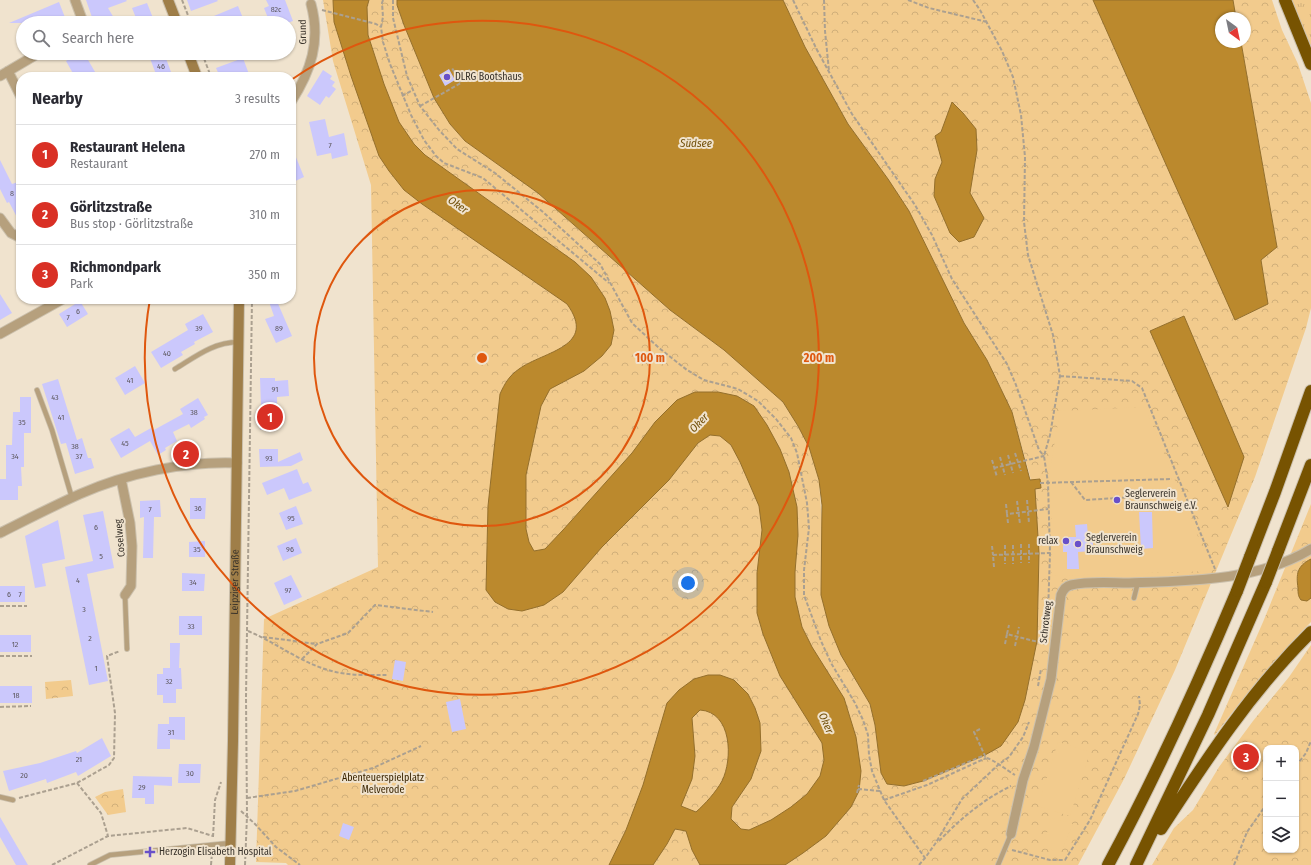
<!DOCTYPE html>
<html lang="en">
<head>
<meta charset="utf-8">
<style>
  :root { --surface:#fff; --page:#f2f2f3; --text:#2b2b33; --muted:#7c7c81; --line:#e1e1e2; --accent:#d93025 }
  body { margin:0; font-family:"Fira Sans Condensed",sans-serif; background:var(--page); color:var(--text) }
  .controls { position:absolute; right:12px; bottom:12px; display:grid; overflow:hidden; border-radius:8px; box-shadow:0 1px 3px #0004 }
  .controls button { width:36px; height:36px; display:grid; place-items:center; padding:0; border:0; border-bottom:1px solid var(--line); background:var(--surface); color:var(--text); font:20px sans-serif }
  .compass { position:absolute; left:1215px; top:12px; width:36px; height:36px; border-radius:50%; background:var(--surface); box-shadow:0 1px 3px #0004; rotate:147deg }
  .you { position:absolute; left:688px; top:583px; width:14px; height:14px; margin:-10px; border:3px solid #fff; border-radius:50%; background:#1a73e8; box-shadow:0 0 0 6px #1a73e833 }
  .badge { display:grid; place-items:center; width:26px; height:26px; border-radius:50%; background:var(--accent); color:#fff; font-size:13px; font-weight:700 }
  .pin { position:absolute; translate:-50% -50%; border:2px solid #fff; box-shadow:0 1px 4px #0006 }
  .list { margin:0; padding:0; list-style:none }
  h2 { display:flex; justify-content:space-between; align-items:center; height:52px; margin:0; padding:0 16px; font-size:17px }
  h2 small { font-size:13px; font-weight:400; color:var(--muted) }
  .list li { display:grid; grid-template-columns:26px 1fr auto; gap:12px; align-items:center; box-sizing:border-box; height:60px; padding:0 16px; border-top:1px solid var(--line) }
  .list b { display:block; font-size:15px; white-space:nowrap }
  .list p { margin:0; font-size:13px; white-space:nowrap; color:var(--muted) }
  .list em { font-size:13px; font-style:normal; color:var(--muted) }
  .icon { flex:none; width:22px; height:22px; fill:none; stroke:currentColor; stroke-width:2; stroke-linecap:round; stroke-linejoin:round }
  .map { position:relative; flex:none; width:1311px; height:865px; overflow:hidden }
  .search { position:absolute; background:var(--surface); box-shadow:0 1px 3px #0004; left:16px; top:16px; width:280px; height:44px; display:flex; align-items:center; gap:10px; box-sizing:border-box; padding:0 14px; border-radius:22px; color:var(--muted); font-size:15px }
  .panel { position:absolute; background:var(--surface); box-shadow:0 1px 3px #0004; left:16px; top:72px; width:280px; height:232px; border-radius:16px }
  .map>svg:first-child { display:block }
  .grass { fill:url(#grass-tufts) }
  .park { fill:url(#park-crowns); fill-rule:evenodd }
  .garden { fill:#f2cb8d }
  .water { fill:#bb892d; stroke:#946f2c; fill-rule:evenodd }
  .building { fill:#cbc8fc }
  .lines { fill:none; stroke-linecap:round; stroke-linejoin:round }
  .lane-casing { stroke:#cbc0ad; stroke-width:6 }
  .street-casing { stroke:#cbc0ad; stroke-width:11 }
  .secondary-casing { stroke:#cbc0ad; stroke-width:12 }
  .highway-casing { stroke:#cbc0ad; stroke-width:14 }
  .path { stroke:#aba090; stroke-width:2; stroke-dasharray:4 2; stroke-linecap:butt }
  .lane { stroke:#b6a07d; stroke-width:4.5 }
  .street { stroke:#b6a07d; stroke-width:9 }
  .secondary { stroke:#9f7e48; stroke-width:10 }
  .highway { stroke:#775301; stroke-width:12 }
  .highway-bridge-casing { stroke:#cbc0ad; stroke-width:14; stroke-linecap:butt }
  .highway-bridge { stroke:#775301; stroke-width:12 }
  .ring { fill:none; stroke:#df570e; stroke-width:2 }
  .poi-dot { fill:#6850c9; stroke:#f0e3ce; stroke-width:1.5 }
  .labels { text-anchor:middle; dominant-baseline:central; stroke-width:4; stroke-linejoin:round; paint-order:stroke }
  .number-label { font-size:8px; fill:#5d585e }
  .street-label { font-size:10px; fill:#38322a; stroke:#f0e3ce }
  .poi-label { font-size:10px; fill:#38322a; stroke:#f0e3ce; text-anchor:start }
  .park-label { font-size:10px; fill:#392400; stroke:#f0e3ce }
  .water-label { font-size:11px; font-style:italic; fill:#714f08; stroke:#f0e3ce }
  .centre { fill:#df570e; stroke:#f0e3ce; stroke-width:2 }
  .ring-label { font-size:12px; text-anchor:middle; font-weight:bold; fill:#df570e; stroke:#f0e3ce; stroke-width:4; stroke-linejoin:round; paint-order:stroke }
</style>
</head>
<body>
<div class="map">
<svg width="1311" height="865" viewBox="0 0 1311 865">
  <defs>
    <pattern id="grass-tufts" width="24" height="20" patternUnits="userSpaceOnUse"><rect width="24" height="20" fill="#f2cb8d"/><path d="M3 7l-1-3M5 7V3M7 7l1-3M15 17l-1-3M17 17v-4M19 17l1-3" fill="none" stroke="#d0af7a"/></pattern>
    <pattern id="park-crowns" width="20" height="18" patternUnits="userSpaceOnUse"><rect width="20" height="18" fill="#f2cb8d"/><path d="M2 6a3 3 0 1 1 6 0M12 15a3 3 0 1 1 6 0" fill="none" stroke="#d0af7a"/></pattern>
  </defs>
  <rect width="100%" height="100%" fill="#f0e3ce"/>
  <!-- grass -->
  <path class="grass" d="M1290,0H1311V52Z"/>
  <!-- park -->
  <path class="park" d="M323,0H397V5L404,25L434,98L450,124L465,141L538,193L670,310L724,350L783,402L798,426L809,447L819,480L829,626L841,655L870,704L875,725L881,773L887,784L904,786L923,781L985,755L1036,510L1035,489L1040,479L1031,480L1012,412L987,360L964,323L909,211L888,179L848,124L805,47L783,0H1093L1236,320L1268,304L1261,260L1277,246L1241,42H1245V18H1236L1233,0H1272L1282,30L1298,64L1311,103V308L1306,328L1255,477L1175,670L1124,779L1078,865H288L286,863L256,862L264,619L378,567L371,185L333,61ZM1184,316L1228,506L1150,331Z
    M1311,504V622C1276,657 1245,695 1215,735L1214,734L1263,622Z
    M1311,645V865H1152L1174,828L1193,810L1219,767L1253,721L1289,677ZM1266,748H1296V850H1266Z
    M71,680L73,696L46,699L45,682Z
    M123,789L126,812L108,815L95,797L105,792Z"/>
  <!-- garden -->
  <path class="garden" d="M1145,407L1212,571L1052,576V524L1049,476L1060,411Z
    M1058,742L1090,752L1070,816L1038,806Z
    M1051,818L1073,824L1061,852L1043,848Z"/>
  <!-- water -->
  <path class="water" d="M333,0H369L367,7L368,35L384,84L399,122L414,144L425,155L575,262L591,277L605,298L610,311L614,330L611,345L602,356L584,371L550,389L541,406L526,475V529L529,542L534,551L545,549L563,530L632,453L655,422L677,400L695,392H718L737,396L754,406L767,425L780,449L789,472L797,507L798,535L795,572V597L802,627L812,647L844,698L856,737L861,771L859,791L851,807L826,836L803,853L785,865H700L692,850L686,831L675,829L667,844L653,865H609L626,830L643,785L667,703L679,690L694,679L708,675H720L734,680L748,694L755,708L760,723L761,751L751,779L732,807L731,819L741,829L749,830L771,820L791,807L807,794L820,776L824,760L822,743L780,676L763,634L757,613V573L762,530L759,506L740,462L731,445L720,436L710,435L698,443L669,480L602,547L563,592L544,605L522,611L508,609L495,602L486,590L488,506L500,394C505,383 509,376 519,369C544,351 598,347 567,304L422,204L404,190L389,171L379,156L351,76L334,22ZM700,710C732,712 733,759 722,781C716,792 705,804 696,812L681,806L692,779L695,756L692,718Z
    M397,0H783L805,47L848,124L888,179L909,211L964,323L987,360L1012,412L1030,480L1040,479L1041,488L1035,489L1039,553L1037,641L1025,700L1018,722L1001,746L985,755L923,781L904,786L887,784L881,773L875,725L870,704L841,655L829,626L821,595L822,505L819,480L809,447L798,426L783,402L724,350L670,310L538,193L465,141L450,124L434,98L404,25L397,5Z
    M1093,0H1233L1236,18H1221V42H1241L1277,247L1261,260L1268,304L1235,320Z
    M952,102L963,113L976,129L977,150L970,193L984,218L974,237L959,242L950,233L934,196L935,179L942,162L935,136L941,132Z
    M1184,316L1244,457L1228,507L1150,331Z
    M1311,559V598L1307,601L1301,600C1298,596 1298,593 1298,588C1296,574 1297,566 1311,559Z"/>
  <!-- building -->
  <path class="building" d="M86,0H126L127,1L108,8L117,23H94Z
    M187,0H217L218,1L191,11Z
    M266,0H285L293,21L287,23H270L264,8L269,6Z
    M59,2L66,20L59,23H9Z
    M147,3L153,18L138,23L132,8Z
    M238,6L245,23H197Z
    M80,53H84L98,77H75L66,61Z
    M148,53H164L171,72L157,77Z
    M243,58L250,77H220L216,68Z
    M449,69L455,80L445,86L439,75Z
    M323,70L332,76L330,79L335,82L332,86L336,89L329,98L326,96L320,105L307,96Z
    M325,119L329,137L344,133L348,155L332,159L331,153L317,156L309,122Z
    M291,145L304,177L291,183Z
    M0,160L12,184L18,182L21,188V225L9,202L7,203L0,189Z
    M0,294L12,313L0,320Z
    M268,299H276L292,336L276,343L265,319L274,316Z
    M80,301L88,314L67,327L59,314Z
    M203,314L213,332L194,342L195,344L181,352L183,355L161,368L151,352L188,330L185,324Z
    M135,366L145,383L125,395L115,378Z
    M260,378H275V381L288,380L289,396L277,397V430H260V406H261Z
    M58,379L77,440L82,438L88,458H91L94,468L75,474L66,443L61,444L42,384Z
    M20,397H31V433H24V467H21L22,486H18V500H0V479H6V445H12L13,412H20Z
    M198,398L208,415L204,417L205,419L191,428L189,424L173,432L177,441L165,448L166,450L158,455L150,441L121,458L110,439L129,428L135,437L151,428L152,431L183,414L180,409Z
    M259,449H278V462L300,452L303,460L291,466L260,467Z
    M297,469L303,484L308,482L312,491L289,500L284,488L267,495L262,483Z
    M190,498H206L205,519H190Z
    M160,500L161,517H154L153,558H143L144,517L140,518V501Z
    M296,506L303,524L286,530L279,513Z
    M103,511L114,568L87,574L108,681L89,685L65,567L93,561L83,515Z
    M1139,512H1152L1153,548L1141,549Z
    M58,520L65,559L42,564L46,586L35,588L25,536Z
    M1087,524L1088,537L1093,536V551L1078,552L1079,569H1067V552H1063V537H1076L1075,525Z
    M296,538L302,553L283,561L277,546Z
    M205,541V557H189V542Z
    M182,573L205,574L204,591H182Z
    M291,575L302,597L284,605L274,583Z
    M0,586H25V602H0Z
    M179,616H202V635H179Z
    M0,635H31V652H0Z
    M170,643H180L179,668H181L182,689H176V703H163V695H157V674H163V668H170Z
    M395,660L406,662L403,681L392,679Z
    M0,686H32V703H0Z
    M460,699L466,729L452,732L446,702Z
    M169,717H185V740L170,739V749H157L158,724H169Z
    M102,738L111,756L78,776L76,772L47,783L46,779L9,791L3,771L40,763L76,751L77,753Z
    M179,764H201L200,783H178Z
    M133,776L172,777V786L154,785V804H145V798H132Z
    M0,817L28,865H16L0,837Z
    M343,823L354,827L349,840L339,836Z"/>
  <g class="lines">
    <!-- lane casing -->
    <g class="lane-casing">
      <path id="lane" d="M175,369C195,357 214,342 238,342
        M37,390L52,430L72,498
        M125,595L127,649
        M1134,598L1138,582
        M0,797L13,800
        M90,865L110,855L231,843
        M998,865L1011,834"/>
    </g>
    <!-- street casing -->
    <g class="street-casing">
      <path id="street" d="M75,0L82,19L81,23
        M8,71L21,97
        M0,76L39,53
        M291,102C311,71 321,41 311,4
        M0,218L11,233L21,238
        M0,334L63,299
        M121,479L130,523L132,546L131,586L125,595
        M0,533C26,520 53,506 80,494C128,473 184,461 237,463
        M1011,834L1023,780L1034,747L1051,679L1061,595C1063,590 1066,586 1071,585C1090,581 1111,583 1129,583C1188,581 1259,581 1311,549"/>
    </g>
    <!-- secondary casing -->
    <g class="secondary-casing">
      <g id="secondary">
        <path d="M168,0L177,23"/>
        <path d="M188,53L197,77"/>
        <path id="s1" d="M230,865L233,741L239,299"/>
      </g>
    </g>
    <!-- highway casing -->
    <g class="highway-casing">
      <path id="highway" d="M1285,0L1311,64
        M1278,551L1311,465
        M1250,557L1275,492L1311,391
        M1161,829C1206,760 1252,690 1311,632
        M1108,865C1156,776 1198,684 1237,591
        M1136,865L1208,715L1266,582"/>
    </g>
    <!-- path -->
    <path class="path" d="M182,0L191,23
      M383,0L382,3L383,17L381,27L383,42L390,64L411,115L424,140L436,156L444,163L483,178L609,283
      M393,0V18L407,76L420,106L439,130L457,149L495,173L543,212L600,264L632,323L659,348L687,370L704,380L738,389L758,401L776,419L791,438L797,453L807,503L809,528L804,570V595L821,641L831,663L855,703L863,720L868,735L869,755L872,771L884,800L925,858
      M793,0L817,50L852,114L915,205L932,235L952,279L1007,364L1016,385L1039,450L1044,456
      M824,0L825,31L829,71
      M908,0L929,8L987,22
      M973,0L980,10L1002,51L1013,77L1021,115L1025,157L1024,222L1028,255L1053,335L1060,376L1050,435L1044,456L1048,483L1050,553L1048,613
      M322,10L376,24L381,27
      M202,53L211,77
      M457,77L470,70
      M402,96L413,90
      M420,106L461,83L452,68
      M1060,376L1132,381L1142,388L1215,569
      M1015,453L1021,471
      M1008,455L1013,473
      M1000,457L1005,475
      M992,460L997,477
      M994,468L1044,456
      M1071,482L1085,500L1135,497
      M1040,483L1172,479
      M1027,500L1029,523
      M1017,501L1020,524
      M1006,504L1007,514
      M1008,523L1007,514L1048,509
      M1021,544V563
      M1029,544V563
      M1005,545V564
      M1013,545V564
      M992,546L993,555
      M994,567L993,555L1050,553
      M0,606H27
      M248,631C275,642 300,662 328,670C347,676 368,675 387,675
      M1007,634L1009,625
      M263,637L317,644
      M1005,644L1007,634L1046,644
      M1015,646L1019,627
      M0,656H32
      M302,659L317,644L348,633L375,605L433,612
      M1038,686L1041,669
      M0,707L31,706
      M980,729L974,732L986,758C993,759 1008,771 1015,775
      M1296,766L1306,753L1311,741
      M923,781L985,755
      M77,783L101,813L108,836
      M858,789L880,791
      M857,793L859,785
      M19,798L77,783L109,765L114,758L115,713L107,656L120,651
      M247,798L295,791L373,768L421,746
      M884,800L927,785L986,758
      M241,811L255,824L276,847L300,865
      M213,837L215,800L221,782
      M939,841C960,819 984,799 1011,786
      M1012,850L1050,860H1065L1090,820L1138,714L1140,705L1139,696
      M52,865L108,836L187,828L213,836
      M211,865L212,853
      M245,865L247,816L246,697L252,299
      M919,865L925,858L935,844L962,799L998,765L1009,757L1023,737L1029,722
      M1234,865L1247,832L1266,805"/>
    <!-- lane -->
    <use href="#lane" class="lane"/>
    <!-- street -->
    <use href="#street" class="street"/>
    <!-- secondary -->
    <use href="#secondary" class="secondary"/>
    <!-- highway -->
    <use href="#highway" class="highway"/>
    <!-- highway-bridge casing -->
    <g class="highway-bridge-casing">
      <path id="highway-bridge" d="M1266,582L1278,551
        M1237,591L1250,557"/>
    </g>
    <!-- highway-bridge -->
    <use href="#highway-bridge" class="highway-bridge"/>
  </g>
  <!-- distance rings -->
  <g class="ring">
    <circle cx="482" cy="358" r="168"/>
    <path d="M291 80A337 337 0 1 1 150 299"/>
  </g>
  <!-- markers -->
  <g class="poi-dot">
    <circle cx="447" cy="77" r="4"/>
    <circle cx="1117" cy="500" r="4"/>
    <circle cx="1066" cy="541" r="4"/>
    <circle cx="1078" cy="544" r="4"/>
    <path d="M148 846h4v4h4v4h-4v4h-4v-4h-4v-4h4z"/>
  </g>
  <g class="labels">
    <!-- number labels -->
    <g class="number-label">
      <text x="276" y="9">82c</text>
      <text x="161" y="66">46</text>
      <text x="330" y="145">7</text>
      <text x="12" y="193">8</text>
      <text x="78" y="311">6</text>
      <text x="68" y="317">7</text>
      <text x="199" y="328">39</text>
      <text x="279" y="328">89</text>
      <text x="167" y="353">40</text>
      <text x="130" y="380">41</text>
      <text x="275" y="389">91</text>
      <text x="55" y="397">43</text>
      <text x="194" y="412">38</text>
      <text x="61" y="417">41</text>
      <text x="22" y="422">35</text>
      <text x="125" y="443">45</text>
      <text x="75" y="446">38</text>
      <text x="15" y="456">34</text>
      <text x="79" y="456">37</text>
      <text x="269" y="458">93</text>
      <text x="198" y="508">36</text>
      <text x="150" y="509">7</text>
      <text x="291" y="518">95</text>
      <text x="96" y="527">6</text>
      <text x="197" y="549">35</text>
      <text x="290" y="549">96</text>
      <text x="101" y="556">5</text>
      <text x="78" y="580">4</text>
      <text x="193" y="582">34</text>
      <text x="288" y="590">97</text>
      <text x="9" y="594">6</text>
      <text x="20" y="594">7</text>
      <text x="84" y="609">3</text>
      <text x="191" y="626">33</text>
      <text x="90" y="638">2</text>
      <text x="15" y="644">12</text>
      <text x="96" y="668">1</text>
      <text x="169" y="681">32</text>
      <text x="16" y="695">18</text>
      <text x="171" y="732">31</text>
      <text x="79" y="759">21</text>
      <text x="190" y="773">30</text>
      <text x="24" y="775">20</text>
      <text x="142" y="787">29</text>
    </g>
    <!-- street labels -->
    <g class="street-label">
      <text transform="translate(303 32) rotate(-91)">Grund</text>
      <text transform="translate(120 538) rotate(-95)">Coselweg</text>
      <text stroke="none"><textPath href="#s1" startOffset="283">Leipziger Straße</textPath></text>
      <text transform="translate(1046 622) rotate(-83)">Schrotweg</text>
    </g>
    <!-- poi labels -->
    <g class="poi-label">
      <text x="455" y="77">DLRG Bootshaus</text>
      <text x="1125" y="494">Seglerverein<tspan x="1125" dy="12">Braunschweig e.V.</tspan></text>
      <text x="1086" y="538">Seglerverein<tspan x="1086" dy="12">Braunschweig</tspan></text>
      <text x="1058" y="541" text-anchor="end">relax</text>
      <text x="159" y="852">Herzogin Elisabeth Hospital</text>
    </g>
    <!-- park labels -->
    <g class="park-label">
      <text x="383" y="778">Abenteuerspielplatz<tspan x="383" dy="12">Melverode</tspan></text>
    </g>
    <!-- water labels -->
    <g class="water-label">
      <text x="696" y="143">Südsee</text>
      <text transform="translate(458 205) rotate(35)">Oker</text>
      <text transform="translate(699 423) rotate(-46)">Oker</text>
      <text transform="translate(826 723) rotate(66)">Oker</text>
    </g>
  </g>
  <circle cx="482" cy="358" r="6" class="centre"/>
  <g class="ring-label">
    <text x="650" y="362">100 m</text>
    <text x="819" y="362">200 m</text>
  </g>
</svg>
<div class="controls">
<button>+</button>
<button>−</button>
<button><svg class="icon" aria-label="layers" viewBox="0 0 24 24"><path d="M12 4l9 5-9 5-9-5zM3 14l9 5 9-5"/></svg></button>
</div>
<svg class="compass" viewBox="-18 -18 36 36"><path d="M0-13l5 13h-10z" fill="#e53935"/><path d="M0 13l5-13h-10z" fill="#7c7c81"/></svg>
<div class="you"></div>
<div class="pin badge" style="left:270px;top:417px">1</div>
<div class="pin badge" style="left:186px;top:454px">2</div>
<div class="pin badge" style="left:1246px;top:757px">3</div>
<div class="search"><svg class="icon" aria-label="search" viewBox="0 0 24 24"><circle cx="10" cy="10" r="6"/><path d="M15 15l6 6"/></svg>Search here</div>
<section class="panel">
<h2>Nearby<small>3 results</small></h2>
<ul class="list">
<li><span class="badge">1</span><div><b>Restaurant Helena</b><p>Restaurant</p></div><em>270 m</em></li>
<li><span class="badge">2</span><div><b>Görlitzstraße</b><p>Bus stop · Görlitzstraße</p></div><em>310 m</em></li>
<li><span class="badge">3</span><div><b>Richmondpark</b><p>Park</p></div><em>350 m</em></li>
</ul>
</section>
</div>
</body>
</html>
